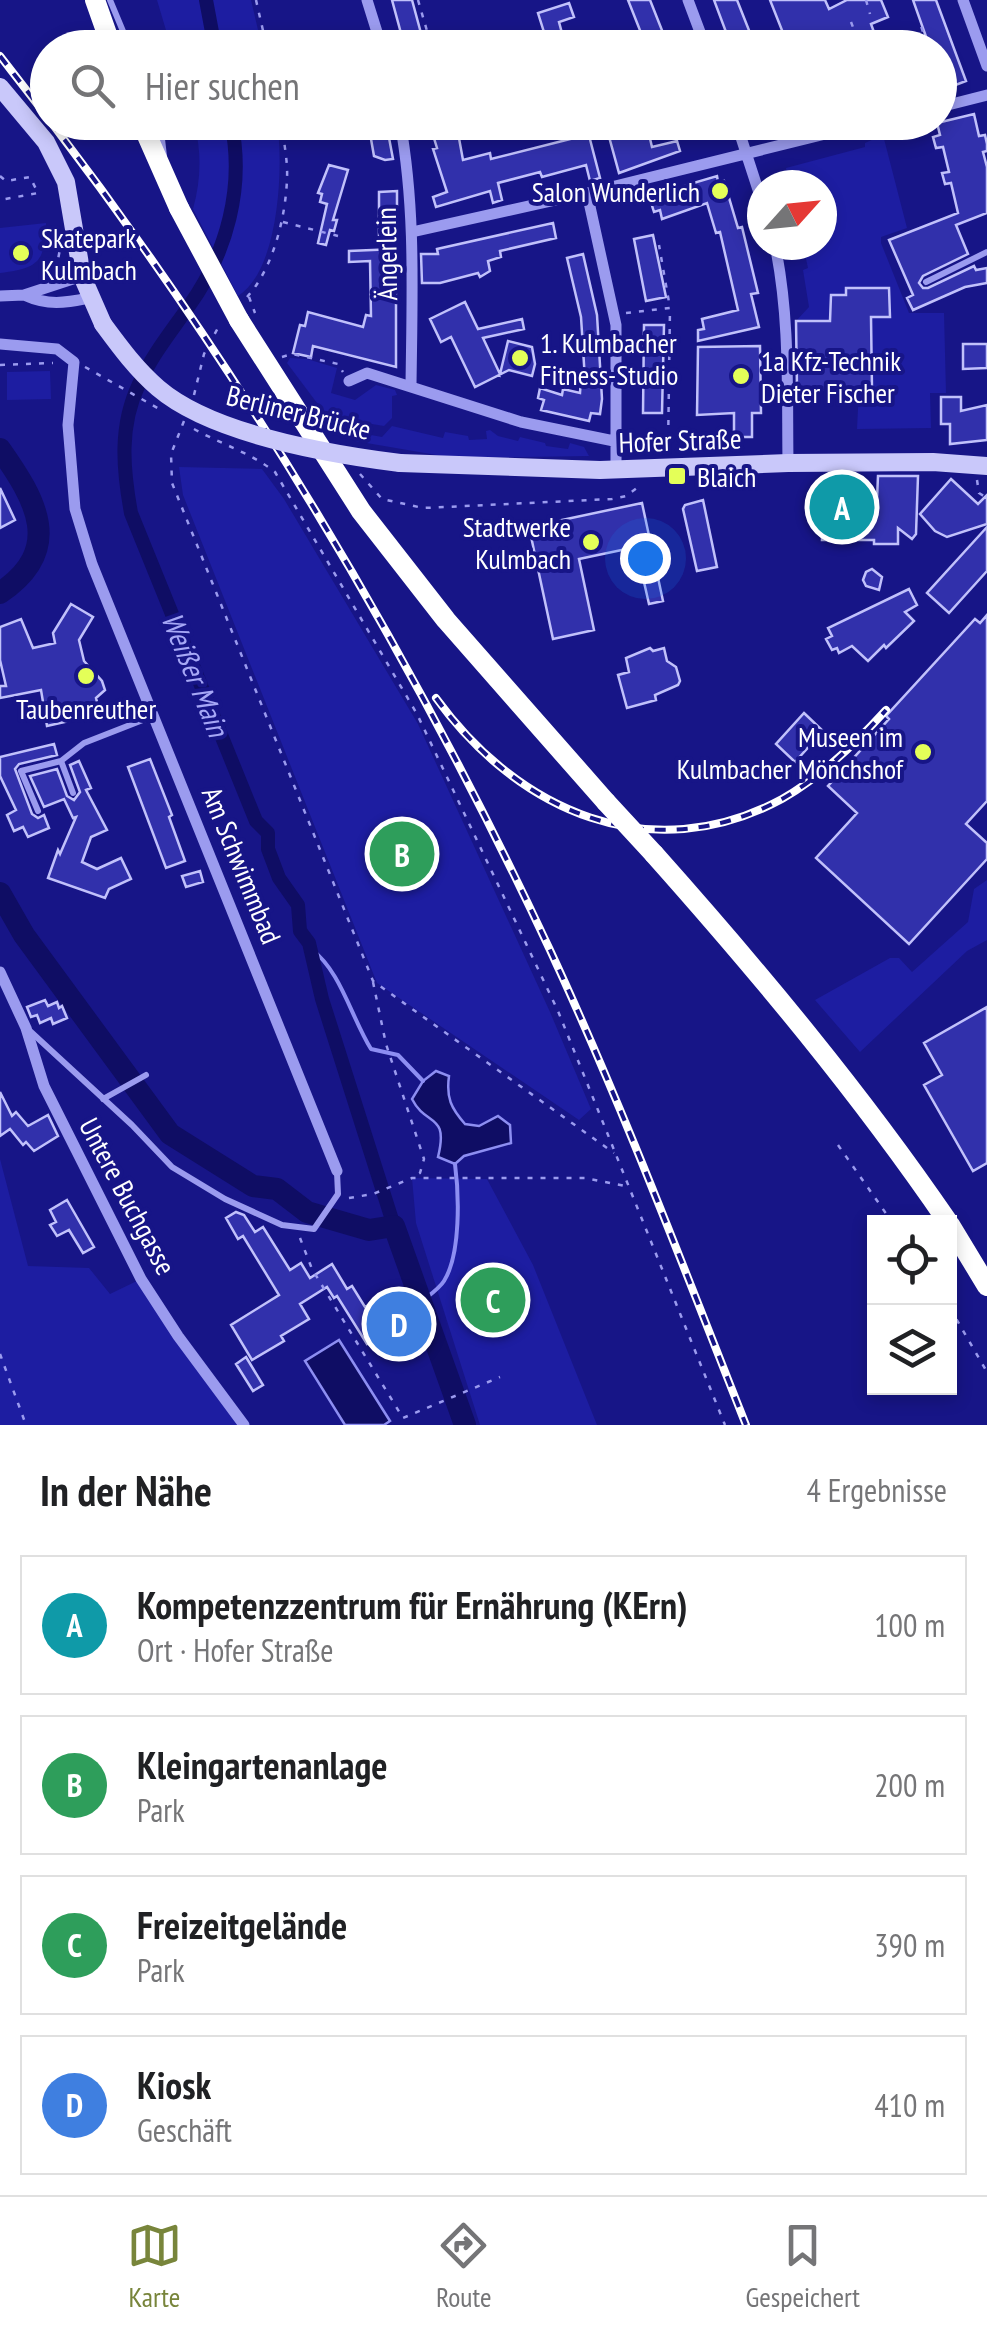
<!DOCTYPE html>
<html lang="de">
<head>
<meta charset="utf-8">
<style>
  :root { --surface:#fff; --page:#f2f2f2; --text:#202124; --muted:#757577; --line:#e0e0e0; --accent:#78853b }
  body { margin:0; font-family:"PT Sans Narrow",sans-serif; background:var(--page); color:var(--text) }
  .controls { position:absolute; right:30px; bottom:30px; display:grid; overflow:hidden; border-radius:0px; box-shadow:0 5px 15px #0003 }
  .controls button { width:90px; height:90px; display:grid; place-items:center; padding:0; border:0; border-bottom:2px solid var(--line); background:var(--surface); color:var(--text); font:50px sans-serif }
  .compass { position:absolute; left:747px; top:170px; width:90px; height:90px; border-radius:50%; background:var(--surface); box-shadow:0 5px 15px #0003; rotate:63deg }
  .you { position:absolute; left:645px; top:558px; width:35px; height:35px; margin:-25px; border:8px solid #fff; border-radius:50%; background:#1a73e8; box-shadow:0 0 0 15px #1a73e833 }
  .badge { display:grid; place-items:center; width:65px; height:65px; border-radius:50%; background:var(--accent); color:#fff; font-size:32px; font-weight:700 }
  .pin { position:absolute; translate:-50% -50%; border:5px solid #fff; box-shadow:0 2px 10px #0006 }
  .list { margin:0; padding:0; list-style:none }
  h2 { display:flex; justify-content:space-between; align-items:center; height:130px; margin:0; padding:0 40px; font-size:42px }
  h2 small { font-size:32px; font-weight:400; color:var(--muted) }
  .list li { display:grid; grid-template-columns:65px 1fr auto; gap:30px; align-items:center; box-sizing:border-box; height:140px; margin:0 20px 20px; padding:0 20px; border:2px solid var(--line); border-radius:0px }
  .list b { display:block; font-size:38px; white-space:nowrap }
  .list p { margin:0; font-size:32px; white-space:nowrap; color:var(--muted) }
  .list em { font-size:32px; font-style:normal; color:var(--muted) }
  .icon { flex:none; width:55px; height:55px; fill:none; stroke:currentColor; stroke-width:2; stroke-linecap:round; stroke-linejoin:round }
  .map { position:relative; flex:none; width:987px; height:1425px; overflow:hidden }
  .search { position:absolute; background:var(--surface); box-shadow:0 5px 15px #0003; left:30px; right:30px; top:30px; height:110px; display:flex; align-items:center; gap:25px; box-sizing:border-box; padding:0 35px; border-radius:55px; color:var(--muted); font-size:38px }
  .sheet { height:770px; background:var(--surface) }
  nav { display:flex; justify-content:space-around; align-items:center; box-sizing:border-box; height:140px; border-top:2px solid var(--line); background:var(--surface); font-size:28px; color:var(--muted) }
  nav a { display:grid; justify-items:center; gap:5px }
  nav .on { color:var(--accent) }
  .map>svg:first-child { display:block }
  .green { fill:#1d1da1 }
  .water { fill:#0f0d64; stroke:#8d8ef2; stroke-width:2.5 }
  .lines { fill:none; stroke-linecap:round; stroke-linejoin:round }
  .stream { stroke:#8d8ef2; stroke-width:4 }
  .canal { stroke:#0f0d64; stroke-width:14 }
  .river { stroke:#0f0d64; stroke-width:22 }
  .building { fill:#3130ab; stroke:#c1c1fb; stroke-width:2.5 }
  .path { stroke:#9b9bef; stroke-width:2.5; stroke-dasharray:5 8; stroke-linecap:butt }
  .lane { stroke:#9b9bef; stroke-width:6 }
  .street { stroke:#9b9bef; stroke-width:11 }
  .secondary { stroke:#c9c8fa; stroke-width:18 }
  .highway { stroke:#fff; stroke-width:20 }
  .rail-casing { stroke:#fff; stroke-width:8 }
  .rail { stroke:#171587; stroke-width:4; stroke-dasharray:11; stroke-linecap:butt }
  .secondary-bridge { stroke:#c9c8fa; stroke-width:18 }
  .highway-bridge { stroke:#fff; stroke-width:20 }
  .poi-dot { fill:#e4ff58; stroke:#171587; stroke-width:4 }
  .labels { text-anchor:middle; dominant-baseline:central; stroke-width:8; stroke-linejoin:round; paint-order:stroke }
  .poi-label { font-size:28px; fill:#fff; stroke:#171587; text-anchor:start }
  .street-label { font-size:28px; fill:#fff; stroke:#171587 }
  .water-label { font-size:30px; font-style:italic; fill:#a6a7f6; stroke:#171587 }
</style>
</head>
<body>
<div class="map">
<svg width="987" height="1425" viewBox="0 0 987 1425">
  <rect width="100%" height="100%" fill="#171587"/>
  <!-- green -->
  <path class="green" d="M157,0H251L262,47H171Z
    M194,123H277C284,166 279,271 238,296L193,209C201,180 202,152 194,123Z
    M883,135L907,228L881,237V243L909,313H944L946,393H930L931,428L857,429L859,389H797L796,321L809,307L803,270L808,268L803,245H822V185H789L786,168L865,147V143Z
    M46,223C45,263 38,268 0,273V228Z
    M290,358L307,359L337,368L331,393L355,400L376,385L395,390L397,395L392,396V418L384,426L372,424L371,435L382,437L392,426L443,438L445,432L468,436L469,440L487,439L486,431L490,430L498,436L518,441L520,437L545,443L546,446L568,449L570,443L584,447L589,456L454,458L355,441L332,423L287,363Z
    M50,371L51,399L7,400V372Z
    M179,467L262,469L284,499L418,724L550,1012L591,1109L579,1120L377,983L183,495Z
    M987,880V940L967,951L860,1052L815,1000L890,958H899L912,972L968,922L974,889Z
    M0,1159L28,1266L89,1268L110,1294L141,1279L244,1425H0Z
    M412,1178L487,1179L533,1265L597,1425H480L416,1223Z"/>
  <!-- water -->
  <path class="water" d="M436,1071L449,1076C446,1098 451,1108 465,1124L479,1126L498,1116L510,1125L511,1143L464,1156L455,1164L438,1157C449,1112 426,1127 412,1099L423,1081Z
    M339,1340L390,1421L384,1425H345L305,1361Z"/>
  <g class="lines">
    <!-- stream -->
    <path class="stream" d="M311,949C341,971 351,1017 371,1049L398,1055L423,1081
      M421,1302C428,1296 439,1289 444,1281C461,1254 459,1194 455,1164"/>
    <!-- canal -->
    <path class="canal" d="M206,0L215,48
      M231,122C245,186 227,253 189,306C171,332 152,355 139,384C119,426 123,469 131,513L256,821L268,833V849L279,878L298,905L300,931L309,943L322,999L394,1226"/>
    <!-- river -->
    <path class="river" d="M0,449C36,500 65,549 0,593
      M0,893L24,935L170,1134L253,1186L277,1189L307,1212L369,1230L394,1226L465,1425"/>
  </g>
  <!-- building -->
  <path class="building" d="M392,0H412L425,48H405Z
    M628,0H650L669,48H647Z
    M714,0H737L756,48H732Z
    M770,0H825L829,9L847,0H881L888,17L871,24L875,35L859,41L838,48H789Z
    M913,0H936L966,81L940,91V48H930Z
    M569,3L574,17L559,22L566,48H549L538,13Z
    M974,114L979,136L985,135L987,144V151L983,152L987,167V213L956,225L968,254L923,276L919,283L923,288H928L974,266L976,270L987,268V283L965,287L913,310L907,298L913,295L889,240L958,213L951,183L945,184L942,173L949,172L943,147L936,148L933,137L940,135L937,123Z
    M368,122H386L393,159L385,160L374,156Z
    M429,122H456L463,160L490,153L491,159L578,137L576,127L586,124L600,178L590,181L586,165L542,177L540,172L498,183L502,200L493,203L490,191L436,207L433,197L447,192L433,149L437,148Z
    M605,122H646L652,147L677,141L680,151L619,173Z
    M677,122H715V123L682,136Z
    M329,165L348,170L333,220H337L334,231L330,230L326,245L318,243L327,204L320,202L322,194L318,193Z
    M717,176L718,182L724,181L738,228L742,227L758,293L751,294L759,327L698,341V330L704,329L702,319L738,310L720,232L716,233L707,203L662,219L660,210L654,212L649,196Z
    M397,191V214L396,245L379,241V192Z
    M553,223L556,238L500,251L501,257L488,261L490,271L480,277L478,273L440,283H422L421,254H438L437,249Z
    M653,235L666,297L646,301L634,239Z
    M396,249V367L313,346L311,357L293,353L300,325L305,326L308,312L363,327L366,315L371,316L370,261L349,262V251Z
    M583,254L597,315L602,399L600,414L591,413L589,421L541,410L544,400L538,398L540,388L562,395L563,389L580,393L581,379L585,380L581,317L567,258Z
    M846,288H889L890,317H871L872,389H797L796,321H830L831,295H846Z
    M465,302L478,329L522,319L524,329L483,338L500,374L508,341L532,347L535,364L532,376L509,370L475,387L451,337L441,342L430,319Z
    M644,325H664L662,413H643Z
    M963,344H987V368L963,369Z
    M760,346L761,413H752V437H734V413L697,415L698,347Z
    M941,397H961V411L987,405V440L950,444V424H941Z
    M878,476H918L916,534L912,539L898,528V544H874V540H822L823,499H877Z
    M951,479L978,504L987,495V524L947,537L935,531L920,514Z
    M0,488L15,520L0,528Z
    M703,500L717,567L697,571L683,509L685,505Z
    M642,503L663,601L649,604L636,547L579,559L594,630L553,639L529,527Z
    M987,527V571L949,613L927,593Z
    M872,569L882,577L879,590L866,586L863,580L866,572Z
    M909,589L917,605L905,612L914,621L886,648L884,645L868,661L852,646L839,653L837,648L832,650L826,639L832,636L828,628Z
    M71,604L93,617L79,640L84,661L102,681L105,690L96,698L100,714L47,726L41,690L0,698V686H6L0,660V627L21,619L33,648L55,643L53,633Z
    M987,615V801L966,824L987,843V859L909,944L816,858L857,813L828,786L889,719L886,716L975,619L980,623Z
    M650,648L653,651L664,648L667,661L676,667L680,681L678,685L655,695L656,700L627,708L618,675L629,672L626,658Z
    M804,713L823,731L795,762L776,744Z
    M54,744L57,755L19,764L15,769L32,814L38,818L44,815L49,828L28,837L23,827L14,831L7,815L16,810L0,776V757Z
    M150,759L172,815L169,817L185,861L166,868L128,767Z
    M79,761L91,788L86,790L107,830L91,837L82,862L97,869L121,858L131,879L109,889L105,898L48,878L58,850L60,854L76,817L73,818L64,799L44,807L30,776L57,769L67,796L74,800L80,792L70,765Z
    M200,871L203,882L186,887L182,876Z
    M45,1000L48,1006L57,1002L59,1008L62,1006L67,1018L53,1024L51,1018L40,1023L37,1015L31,1017L27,1007Z
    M987,1007V1163L973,1171L924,1085L942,1075L924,1043Z
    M0,1092L12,1116L16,1112L28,1126L48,1115L58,1136L34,1151L26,1142L23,1145L10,1129L0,1136Z
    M67,1200L94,1247L83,1253L69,1230L57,1236L50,1225L56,1222L50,1210Z
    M236,1212L244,1215L255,1232L263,1227L290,1270L301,1263L310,1278L332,1264L347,1289L352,1286L365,1307L389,1292L413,1333L395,1343L388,1331L367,1344L337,1296L334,1298L327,1287L300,1304L309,1319L281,1336L284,1341L252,1360L231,1325L279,1295L243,1236L238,1239L226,1218Z
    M246,1357L263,1385L253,1391L236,1364Z"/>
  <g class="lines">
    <!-- path -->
    <path class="path" d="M256,0L267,48
      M418,0L432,48
      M866,0L870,14
      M851,22L861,48
      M925,36L929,48
      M806,48L807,39
      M891,48L924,35L920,23
      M471,122L477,143
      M540,122V125
      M0,176L6,181L30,177L38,193L0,200
      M283,222L338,236
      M56,270L60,249
      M247,297C273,269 286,216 287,178C288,160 283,140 282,122
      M249,297L255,313
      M626,313L670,308L659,245
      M282,357L292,354L338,364L343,372
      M0,365L53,363
      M85,367L161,410
      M194,395L204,354L220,324
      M184,421L171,454L172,483L373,981L614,1153
      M194,429C221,444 251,453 275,472L417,714L558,1011L725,1425
      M668,451L670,308
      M360,474L382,499L423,508L612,499L626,496L641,485
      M977,480L979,493L987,498
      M373,982L386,1044L424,1159L420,1173L414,1177
      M838,1145L892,1222
      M349,1198L373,1194L412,1178H585L630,1187
      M300,1238L312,1269L403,1418L500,1377
      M950,1308L987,1372
      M0,1354L26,1425"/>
    <!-- lane -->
    <path class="lane" d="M110,0L130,48
      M160,122L164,156
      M926,282L987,252
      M61,761L73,793
      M38,811L21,771L61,761L84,743L153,716
      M31,1032L132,1125L172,1167L225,1199L282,1225L314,1229L338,1194L337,1172
      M103,1099L146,1075"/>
    <!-- street -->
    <path class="street" d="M367,0L382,48
      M688,0L706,48
      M963,0L987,66
      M940,107L987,95
      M400,122C416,210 412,297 411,386
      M736,122L762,202
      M587,193L616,325V470
      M412,232L587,193L874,122
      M775,245C790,317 787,390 788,463
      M24,295C48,306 65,303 89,298
      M0,296L24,295L82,276
      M0,344L57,349L74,362L68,425L75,509L92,564L337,1171
      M349,381L367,373L521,422L614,441
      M0,972L26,1028L44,1086L141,1279L178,1336L244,1425"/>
    <!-- secondary -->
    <path class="secondary" d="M0,87L46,142L66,182L82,276L103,324
      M400,463L600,470L788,463L933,462L987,466"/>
    <!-- highway -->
    <path class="highway" d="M95,0L112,48
      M141,122L179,208
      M239,320L361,511L446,620L606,802
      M654,854C759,972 859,1092 948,1222
      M950,1225L987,1286"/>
    <!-- rail casing -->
    <g class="rail-casing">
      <path id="rail" d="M0,56L48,118
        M51,122C247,379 413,657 550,950C622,1105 683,1266 746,1425
        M436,698C518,811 650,870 782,799C821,777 856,743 886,710"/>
    </g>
    <!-- rail -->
    <use href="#rail" class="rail"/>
    <!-- secondary-bridge -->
    <path class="secondary-bridge" d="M103,324C120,347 136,369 158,388C213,435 329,454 400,463"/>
    <!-- highway-bridge -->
    <path class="highway-bridge" d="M179,208L239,320
      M606,802L654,854"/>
  </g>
  <!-- markers -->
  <g class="poi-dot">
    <circle cx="720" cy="191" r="10"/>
    <circle cx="21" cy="253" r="10"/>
    <circle cx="520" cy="358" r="10"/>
    <circle cx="741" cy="376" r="10"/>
    <rect x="667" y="466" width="20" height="20" rx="5"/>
    <circle cx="591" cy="542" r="10"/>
    <circle cx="86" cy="676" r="10"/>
    <circle cx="923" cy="752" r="10"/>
  </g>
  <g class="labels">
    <!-- poi labels -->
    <g class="poi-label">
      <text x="700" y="191" text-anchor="end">Salon Wunderlich</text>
      <text x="41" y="237">Skatepark<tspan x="41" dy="32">Kulmbach</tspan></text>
      <text x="540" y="342">1. Kulmbacher<tspan x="540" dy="32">Fitness-Studio</tspan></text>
      <text x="761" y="360">1a Kfz-Technik<tspan x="761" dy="32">Dieter Fischer</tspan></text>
      <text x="697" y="476">Blaich</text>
      <text x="571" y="526" text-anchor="end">Stadtwerke<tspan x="571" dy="32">Kulmbach</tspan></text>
      <text x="86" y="708" text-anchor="middle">Taubenreuther</text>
      <text x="903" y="736" text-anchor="end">Museen im<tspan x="903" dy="32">Kulmbacher Mönchshof</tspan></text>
    </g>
    <!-- street labels -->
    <g class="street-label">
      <text transform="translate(386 254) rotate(-91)">Ängerlein</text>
      <text transform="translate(299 412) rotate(14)">Berliner Brücke</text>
      <text transform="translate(680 440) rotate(-2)">Hofer Straße</text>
      <text transform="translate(242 865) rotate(68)">Am Schwimmbad</text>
      <text transform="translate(128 1196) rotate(62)">Untere Buchgasse</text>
    </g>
    <!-- water labels -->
    <g class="water-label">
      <text transform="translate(196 674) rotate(68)">Weißer Main</text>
    </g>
  </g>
</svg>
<div class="controls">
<button><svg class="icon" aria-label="locate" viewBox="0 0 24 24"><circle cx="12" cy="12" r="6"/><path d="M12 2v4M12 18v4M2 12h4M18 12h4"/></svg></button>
<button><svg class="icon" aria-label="layers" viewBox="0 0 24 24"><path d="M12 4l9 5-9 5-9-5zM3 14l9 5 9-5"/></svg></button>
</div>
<svg class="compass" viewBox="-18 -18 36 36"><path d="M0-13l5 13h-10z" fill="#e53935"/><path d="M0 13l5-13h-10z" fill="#757577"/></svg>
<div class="you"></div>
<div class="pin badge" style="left:842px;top:507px;background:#0f9aa8">A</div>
<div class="pin badge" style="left:402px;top:854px;background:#2e9e5b">B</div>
<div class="pin badge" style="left:493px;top:1300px;background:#2e9e5b">C</div>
<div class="pin badge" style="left:399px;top:1324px;background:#3f7fe0">D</div>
<div class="search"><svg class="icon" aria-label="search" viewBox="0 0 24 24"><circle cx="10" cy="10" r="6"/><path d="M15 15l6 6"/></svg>Hier suchen</div>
</div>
<section class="sheet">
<h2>In der Nähe<small>4 Ergebnisse</small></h2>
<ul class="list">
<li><span class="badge" style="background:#0f9aa8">A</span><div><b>Kompetenzzentrum für Ernährung (KErn)</b><p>Ort · Hofer Straße</p></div><em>100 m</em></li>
<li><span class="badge" style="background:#2e9e5b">B</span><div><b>Kleingartenanlage</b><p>Park</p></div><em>200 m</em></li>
<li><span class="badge" style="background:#2e9e5b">C</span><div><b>Freizeitgelände</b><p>Park</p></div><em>390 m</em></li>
<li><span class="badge" style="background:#3f7fe0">D</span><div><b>Kiosk</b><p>Geschäft</p></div><em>410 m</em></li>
</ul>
</section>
<nav>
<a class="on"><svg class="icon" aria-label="map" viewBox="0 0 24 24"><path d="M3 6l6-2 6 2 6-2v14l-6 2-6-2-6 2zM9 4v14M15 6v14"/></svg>Karte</a>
<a><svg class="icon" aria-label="directions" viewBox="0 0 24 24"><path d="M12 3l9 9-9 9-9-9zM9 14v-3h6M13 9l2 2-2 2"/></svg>Route</a>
<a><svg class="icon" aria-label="saved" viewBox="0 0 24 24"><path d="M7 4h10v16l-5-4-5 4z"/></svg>Gespeichert</a>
</nav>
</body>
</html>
